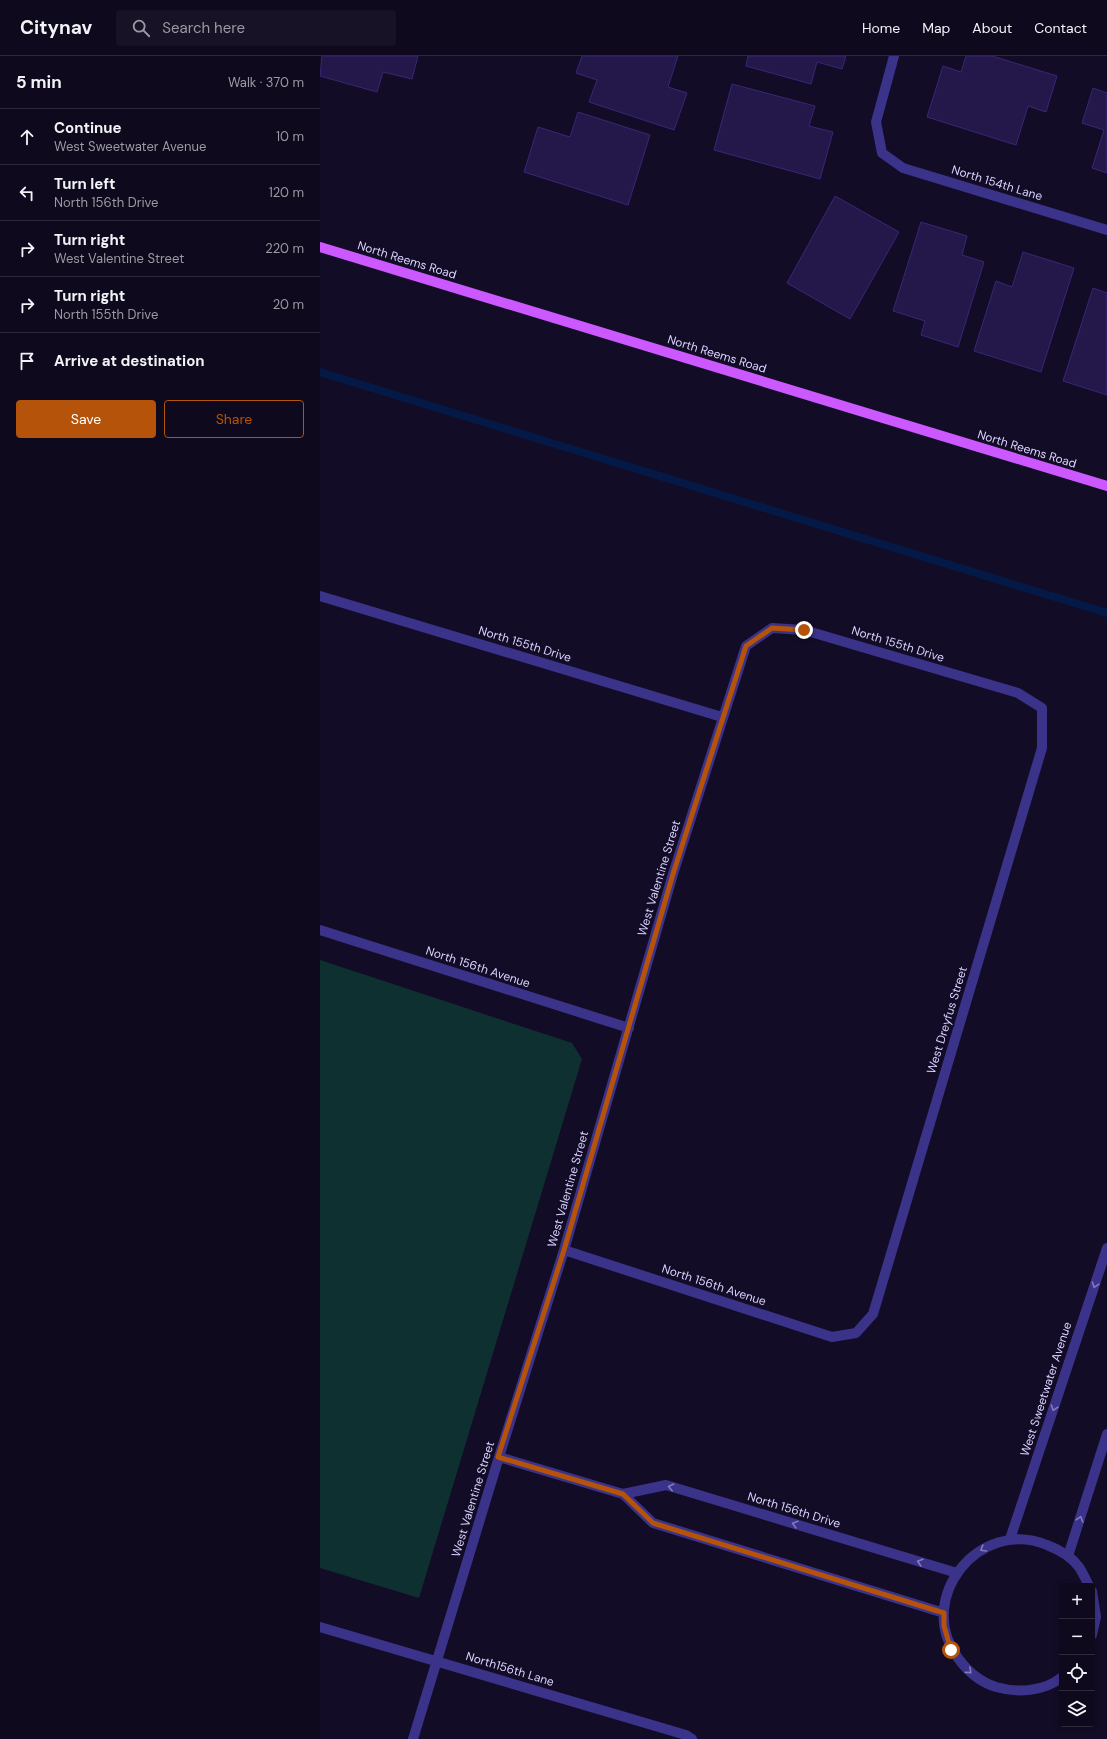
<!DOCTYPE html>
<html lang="en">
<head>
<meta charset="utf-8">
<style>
  :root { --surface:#0e091c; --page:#171225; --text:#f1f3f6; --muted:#9b9aa3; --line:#2e2a3b; --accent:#b45309 }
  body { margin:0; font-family:"DM Sans",sans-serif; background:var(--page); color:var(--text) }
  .controls { position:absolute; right:12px; bottom:12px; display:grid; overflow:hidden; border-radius:4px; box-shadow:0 2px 6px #0003 }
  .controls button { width:36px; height:36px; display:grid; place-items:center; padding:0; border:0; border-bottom:1px solid var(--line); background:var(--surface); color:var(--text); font:20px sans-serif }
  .stop { position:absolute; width:12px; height:12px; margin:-9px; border:3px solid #b45309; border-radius:50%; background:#fff }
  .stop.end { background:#b45309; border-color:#fff; box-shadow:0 1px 4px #0008 }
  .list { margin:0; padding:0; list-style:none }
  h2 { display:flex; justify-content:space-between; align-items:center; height:52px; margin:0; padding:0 16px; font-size:17px }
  h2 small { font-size:13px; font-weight:400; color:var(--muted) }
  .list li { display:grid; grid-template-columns:26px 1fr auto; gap:12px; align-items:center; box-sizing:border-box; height:56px; padding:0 16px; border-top:1px solid var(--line) }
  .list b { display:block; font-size:15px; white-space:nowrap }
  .list p { margin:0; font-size:13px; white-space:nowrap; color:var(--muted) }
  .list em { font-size:13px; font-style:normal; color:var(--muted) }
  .actions { display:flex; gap:8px; padding:12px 16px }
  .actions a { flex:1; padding:9px 0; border:1px solid var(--accent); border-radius:4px; text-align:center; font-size:14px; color:var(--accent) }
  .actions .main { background:var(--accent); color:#fff }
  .icon { flex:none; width:22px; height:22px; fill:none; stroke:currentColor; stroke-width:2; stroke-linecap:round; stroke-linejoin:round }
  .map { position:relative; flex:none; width:787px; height:1683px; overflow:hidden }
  header { display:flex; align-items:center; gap:24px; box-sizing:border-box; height:56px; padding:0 20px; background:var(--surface); border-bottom:1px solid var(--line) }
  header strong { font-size:19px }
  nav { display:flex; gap:22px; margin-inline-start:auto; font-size:14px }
  .search { width:280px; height:36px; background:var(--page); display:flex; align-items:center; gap:10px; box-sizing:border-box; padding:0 14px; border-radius:4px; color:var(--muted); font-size:15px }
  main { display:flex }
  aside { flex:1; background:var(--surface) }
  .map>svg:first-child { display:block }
  .green { fill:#0f3031 }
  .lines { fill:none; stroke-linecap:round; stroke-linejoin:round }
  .stream { stroke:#051947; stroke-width:8 }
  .building { fill:#241749; stroke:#3b2677 }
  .minor { stroke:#3b338a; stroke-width:10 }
  .major { stroke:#cb59ff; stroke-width:10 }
  .oneway { stroke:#837bbf }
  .route { stroke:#b45309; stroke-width:5 }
  .labels { text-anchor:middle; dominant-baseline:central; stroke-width:4; stroke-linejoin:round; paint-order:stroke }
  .street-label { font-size:12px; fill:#dad2ff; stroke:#120c26 }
</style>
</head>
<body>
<header>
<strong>Citynav</strong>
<div class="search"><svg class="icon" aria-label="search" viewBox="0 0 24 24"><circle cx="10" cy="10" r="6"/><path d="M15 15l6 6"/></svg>Search here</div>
<nav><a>Home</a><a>Map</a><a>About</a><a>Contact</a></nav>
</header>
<main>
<aside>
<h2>5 min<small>Walk · 370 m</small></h2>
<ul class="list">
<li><svg class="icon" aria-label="ahead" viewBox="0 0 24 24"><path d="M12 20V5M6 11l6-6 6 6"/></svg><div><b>Continue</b><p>West Sweetwater Avenue</p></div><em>10 m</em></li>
<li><svg class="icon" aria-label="left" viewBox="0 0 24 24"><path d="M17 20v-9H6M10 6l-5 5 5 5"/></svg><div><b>Turn left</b><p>North 156th Drive</p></div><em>120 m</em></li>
<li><svg class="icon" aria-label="right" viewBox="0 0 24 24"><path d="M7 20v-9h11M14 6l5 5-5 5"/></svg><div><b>Turn right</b><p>West Valentine Street</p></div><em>220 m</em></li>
<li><svg class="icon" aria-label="right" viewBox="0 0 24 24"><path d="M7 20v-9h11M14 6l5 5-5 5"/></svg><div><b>Turn right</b><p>North 155th Drive</p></div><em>20 m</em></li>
<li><svg class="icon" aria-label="arrive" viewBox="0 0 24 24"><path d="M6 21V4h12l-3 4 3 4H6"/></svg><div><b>Arrive at destination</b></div></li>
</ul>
<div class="actions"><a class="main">Save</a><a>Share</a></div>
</aside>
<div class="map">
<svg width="787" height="1683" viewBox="0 0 787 1683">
  <rect width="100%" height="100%" fill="#120c26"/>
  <!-- green -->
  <path class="green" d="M0,904L252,987L262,1003L99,1542L0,1512Z"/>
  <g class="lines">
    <!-- stream -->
    <path class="stream" d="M0,316L787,557"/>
  </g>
  <!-- building -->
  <path class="building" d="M2,0H98L92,23L63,16L57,36L0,20Z
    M262,0H358L348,31L367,37L354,74L269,46L277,24L256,17Z
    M428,0H526L522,13L497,6L491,28L426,10Z
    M646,0H672L737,20L726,56L708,50L696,89L607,61L623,10L641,16Z
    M412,28L495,50L489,70L513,76L500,123L394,94Z
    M773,32L787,37V117L772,112L784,74L762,67Z
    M258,56L330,79L308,149L204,116L218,71L250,81Z
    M515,140L579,176L530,263L467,227Z
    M601,166L647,180L642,199L664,206L638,291L601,279L605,265L573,255Z
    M703,196L754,212L721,316L654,295L676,225L692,231Z
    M773,232L787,237V339L743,325Z"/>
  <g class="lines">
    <!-- minor -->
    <path class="minor" d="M574,0L556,66L562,97L583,112L787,174
      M0,540L402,661
      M0,874L309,972
      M179,1401L303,1438L333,1467L624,1557
      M303,1438L346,1429L637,1517
      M690,1483L787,1192
      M748,1500L787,1378
      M772,1535L776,1561L772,1579
      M0,1571L366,1679L372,1683
      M742,1621C724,1636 697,1637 676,1631C660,1626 648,1616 638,1602C594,1543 659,1461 727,1489C740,1494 751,1500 759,1511C763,1517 766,1524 769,1530
      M93,1683L179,1401L244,1194L353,818L426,590L452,572L484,574L698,637L722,652V692L553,1258L536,1277L512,1281L244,1194"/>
    <!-- major -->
    <path class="major" d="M0,191L787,430"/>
  </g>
  <!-- one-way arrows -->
  <defs><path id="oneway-chevron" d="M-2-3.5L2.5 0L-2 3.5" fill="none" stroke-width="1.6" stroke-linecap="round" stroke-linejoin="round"/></defs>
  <g class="oneway">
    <use href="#oneway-chevron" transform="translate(775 1229) rotate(108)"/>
    <use href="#oneway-chevron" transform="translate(734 1352) rotate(108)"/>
    <use href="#oneway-chevron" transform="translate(351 1431) rotate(-167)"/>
    <use href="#oneway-chevron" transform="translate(760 1463) rotate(-73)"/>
    <use href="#oneway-chevron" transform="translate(475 1468) rotate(-163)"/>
    <use href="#oneway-chevron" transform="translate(663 1493) rotate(149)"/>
    <use href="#oneway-chevron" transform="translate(600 1506) rotate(-163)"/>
    <use href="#oneway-chevron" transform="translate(649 1615) rotate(41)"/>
  </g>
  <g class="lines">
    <!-- route -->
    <path class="route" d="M484,574L452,572L426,590L353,818L244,1194L178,1401L303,1438L333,1467L624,1557V1570L631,1594"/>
  </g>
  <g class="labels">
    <!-- street labels -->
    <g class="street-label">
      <text transform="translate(677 127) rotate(17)">North 154th Lane</text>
      <text transform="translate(87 204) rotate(17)">North Reems Road</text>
      <text transform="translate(397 298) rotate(17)">North Reems Road</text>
      <text transform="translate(707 393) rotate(17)">North Reems Road</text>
      <text transform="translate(205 588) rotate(17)">North 155th Drive</text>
      <text transform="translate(578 588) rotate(17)">North 155th Drive</text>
      <text transform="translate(339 822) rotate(-73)">West Valentine Street</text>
      <text transform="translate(158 911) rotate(18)">North 156th Avenue</text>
      <text transform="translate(627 964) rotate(-73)">West Dreyfus Street</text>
      <text transform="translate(248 1133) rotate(-74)">West Valentine Street</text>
      <text transform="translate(394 1229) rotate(18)">North 156th Avenue</text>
      <text transform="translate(726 1333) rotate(-72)">West Sweetwater Avenue</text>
      <text transform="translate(153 1443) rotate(-73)">West Valentine Street</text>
      <text transform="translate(474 1454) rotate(17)">North 156th Drive</text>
      <text transform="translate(190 1613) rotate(17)">North156th Lane</text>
    </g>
  </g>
</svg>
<div class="controls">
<button>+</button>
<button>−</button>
<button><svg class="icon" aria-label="locate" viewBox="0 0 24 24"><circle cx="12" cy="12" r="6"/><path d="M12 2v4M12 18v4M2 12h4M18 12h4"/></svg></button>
<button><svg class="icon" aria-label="layers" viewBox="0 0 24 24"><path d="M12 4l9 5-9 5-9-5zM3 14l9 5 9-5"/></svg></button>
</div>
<div class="stop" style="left:631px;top:1594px"></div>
<div class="stop end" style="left:484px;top:574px"></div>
</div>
</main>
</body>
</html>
